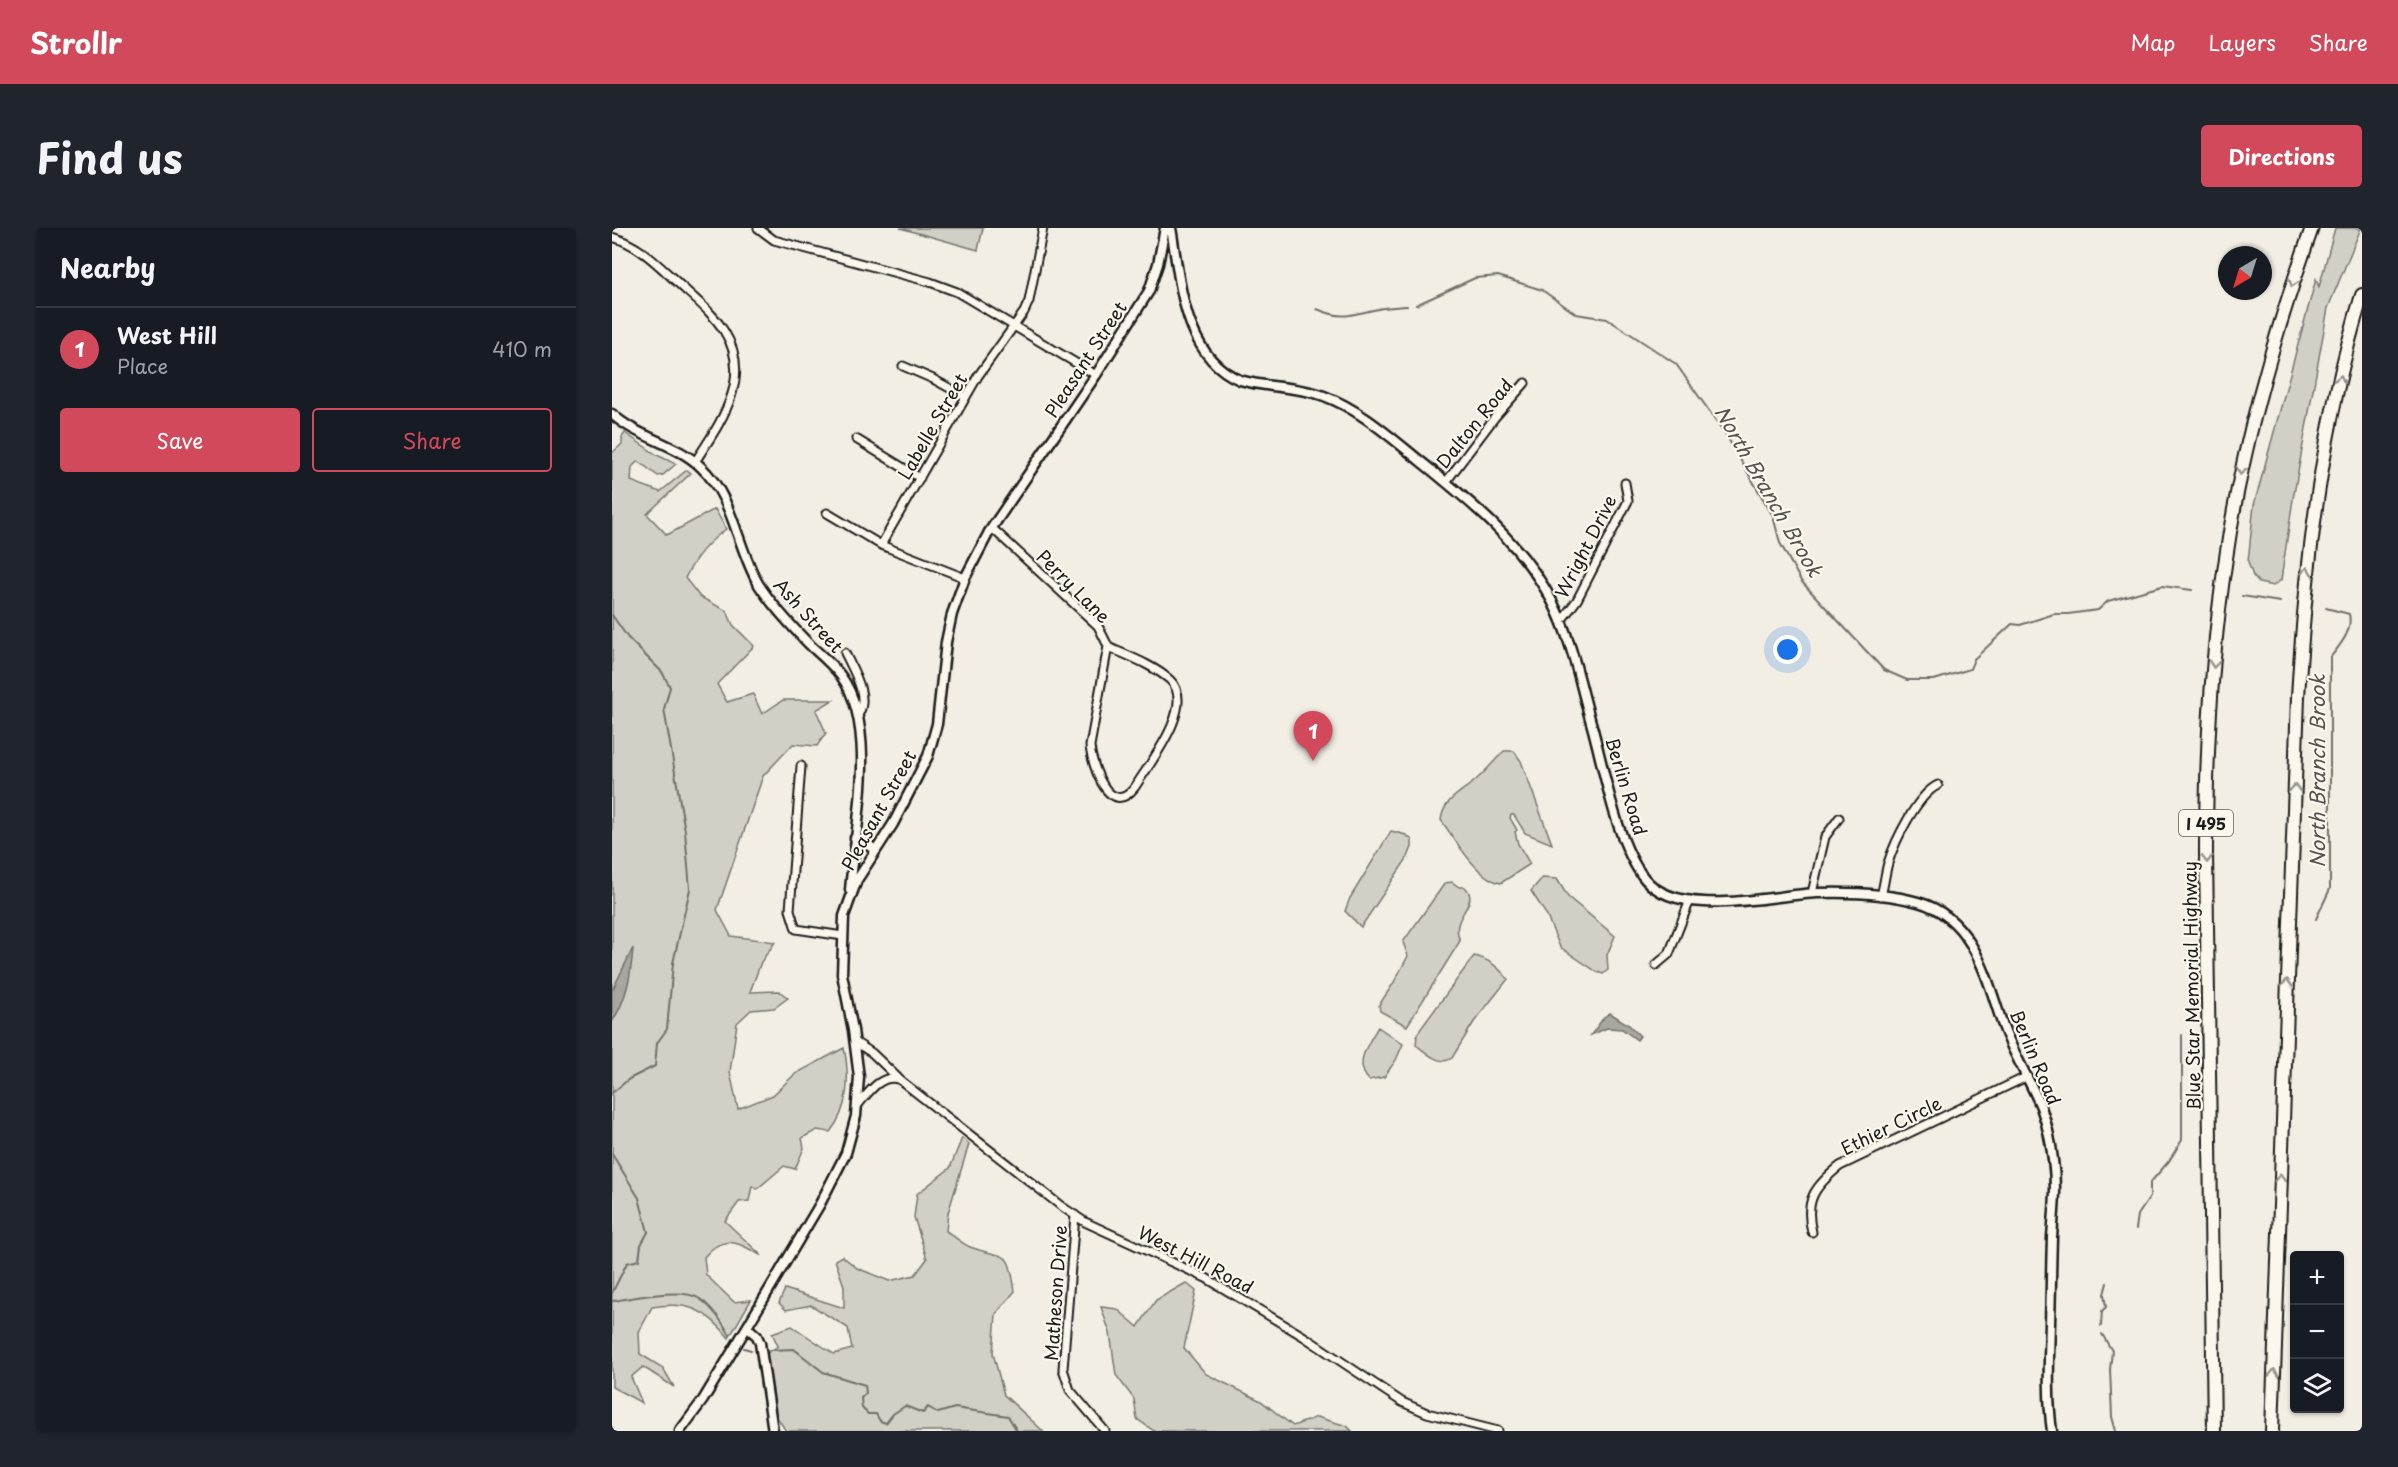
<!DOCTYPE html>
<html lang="en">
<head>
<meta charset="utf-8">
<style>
  :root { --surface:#171b24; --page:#20242c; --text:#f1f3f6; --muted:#9ea1a6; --line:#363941; --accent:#d1495b }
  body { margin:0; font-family:"Playpen Sans",sans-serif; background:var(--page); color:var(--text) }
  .controls { position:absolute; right:18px; bottom:18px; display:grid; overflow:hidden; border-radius:6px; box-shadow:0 2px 4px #0004 }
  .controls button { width:54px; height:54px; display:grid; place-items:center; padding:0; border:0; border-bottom:2px solid var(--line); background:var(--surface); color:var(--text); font:30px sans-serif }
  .compass { position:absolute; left:1606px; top:18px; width:54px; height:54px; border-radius:50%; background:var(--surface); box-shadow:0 2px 4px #0004; rotate:218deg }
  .you { position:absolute; left:1176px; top:422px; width:21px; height:21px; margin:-15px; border:4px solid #fff; border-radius:50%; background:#1a73e8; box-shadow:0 0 0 9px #1a73e833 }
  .badge { display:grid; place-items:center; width:39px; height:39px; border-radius:50%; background:var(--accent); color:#fff; font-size:20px; font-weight:700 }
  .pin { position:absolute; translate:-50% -50px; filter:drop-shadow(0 2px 3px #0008) }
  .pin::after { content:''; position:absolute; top:32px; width:21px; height:18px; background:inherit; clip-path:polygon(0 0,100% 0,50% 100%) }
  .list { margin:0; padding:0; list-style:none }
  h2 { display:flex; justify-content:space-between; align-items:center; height:78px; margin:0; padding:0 24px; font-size:26px }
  h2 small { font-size:20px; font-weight:400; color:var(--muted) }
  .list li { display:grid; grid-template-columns:39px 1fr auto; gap:18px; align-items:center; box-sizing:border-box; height:84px; padding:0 24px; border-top:2px solid var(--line) }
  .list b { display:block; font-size:22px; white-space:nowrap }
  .list p { margin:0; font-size:20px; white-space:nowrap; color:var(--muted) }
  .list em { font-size:20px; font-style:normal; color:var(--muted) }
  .actions { display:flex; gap:12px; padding:18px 24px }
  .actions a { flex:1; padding:14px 0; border:2px solid var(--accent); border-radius:6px; text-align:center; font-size:21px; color:var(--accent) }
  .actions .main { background:var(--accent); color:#fff }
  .icon { flex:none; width:33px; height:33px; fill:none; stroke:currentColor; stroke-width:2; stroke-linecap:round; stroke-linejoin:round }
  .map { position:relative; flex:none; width:1750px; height:1203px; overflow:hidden; border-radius:6px }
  header { display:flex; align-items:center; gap:36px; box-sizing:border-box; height:84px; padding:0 30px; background:var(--accent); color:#fff }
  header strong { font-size:28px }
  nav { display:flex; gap:33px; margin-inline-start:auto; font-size:21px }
  .intro { display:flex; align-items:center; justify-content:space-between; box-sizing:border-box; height:144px; padding:0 36px }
  h1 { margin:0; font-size:42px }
  .button { padding:15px 27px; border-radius:6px; background:var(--accent); color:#fff; font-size:21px; font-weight:700 }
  main { display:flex; gap:36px; padding:0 36px }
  aside { flex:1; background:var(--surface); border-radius:6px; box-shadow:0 2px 4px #0004 }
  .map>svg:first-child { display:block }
  .green { fill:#d2cfc6; stroke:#777671; stroke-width:1.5 }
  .water { fill:#a9a6a0; stroke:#716f6b; stroke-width:1.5 }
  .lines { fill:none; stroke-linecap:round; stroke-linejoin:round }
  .stream { stroke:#716f6b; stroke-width:2 }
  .minor-casing { stroke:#1c1c1c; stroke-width:11 }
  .tertiary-casing { stroke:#1c1c1c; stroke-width:13 }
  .motorway-casing { stroke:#1c1c1c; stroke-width:16 }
  .minor { stroke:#fbf7ec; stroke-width:7 }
  .tertiary { stroke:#fbf7ec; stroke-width:8 }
  .motorway { stroke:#fbf7ec; stroke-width:12 }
  .oneway { stroke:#97948e }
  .labels { text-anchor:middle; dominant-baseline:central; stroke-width:4.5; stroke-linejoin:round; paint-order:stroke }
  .shield { fill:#fbf7ec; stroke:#5f5e5a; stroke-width:1.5 }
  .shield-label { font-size:16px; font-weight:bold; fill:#1c1c1c }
  .street-label { font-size:18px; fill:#1c1c1c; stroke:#fbf7ec }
  .water-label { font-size:20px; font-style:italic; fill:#545351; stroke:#fbf7ec }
</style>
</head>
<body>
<header>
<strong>Strollr</strong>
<nav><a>Map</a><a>Layers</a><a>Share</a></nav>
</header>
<div class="intro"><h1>Find us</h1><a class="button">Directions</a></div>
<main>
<aside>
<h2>Nearby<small></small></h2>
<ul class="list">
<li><span class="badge">1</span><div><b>West Hill</b><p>Place</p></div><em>410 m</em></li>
</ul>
<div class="actions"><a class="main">Save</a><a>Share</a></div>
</aside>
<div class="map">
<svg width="1750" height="1203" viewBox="0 0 1750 1203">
  <rect width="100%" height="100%" fill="#f2eee4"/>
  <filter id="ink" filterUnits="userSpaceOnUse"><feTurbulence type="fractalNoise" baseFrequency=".0167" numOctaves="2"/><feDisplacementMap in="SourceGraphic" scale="12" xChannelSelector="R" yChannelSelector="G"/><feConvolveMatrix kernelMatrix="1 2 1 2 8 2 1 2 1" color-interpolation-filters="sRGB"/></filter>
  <g filter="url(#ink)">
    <!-- green -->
    <path class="green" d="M288,0H371L366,22Z
      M1723,0H1749L1716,80L1681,271L1669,352L1661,358L1647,355L1641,348L1636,334L1642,277L1704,51L1707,59Z
      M13,205L45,227L64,236L51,247L46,248L26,233L20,239L19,253L48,264L75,242L79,245L35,286L55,307L103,281L114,301C93,317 85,327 73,350L88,369L115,383L121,397L142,418L105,456L115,474L141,466L150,486L171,472H221L204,482L214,505L205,518L181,516L151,548L105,682L119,708L163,714L149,734L138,764L167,763L176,770L162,780L139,782L125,795L118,844L126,881L161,867L183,846L232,820C238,848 237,881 218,904L205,902L190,910L192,920L183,941L172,938L145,961L140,958L137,973L127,974L113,993L150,1028C127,1015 111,1005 92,1029L94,1047L122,1074L139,1072L117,1110C95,1082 76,1073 40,1079L27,1104L28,1126L51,1140L62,1159L31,1139L19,1149L30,1175L0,1159V225L10,216V209Z
      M892,523H902L909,533L940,616L913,605L902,587H899L898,590L905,602L903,604L906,616L918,636L889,655C866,652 842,610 829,592C832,570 851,564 865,551C875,542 883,532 892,523Z
      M779,603L794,607L800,612V619L796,629L749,699L733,683L738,670Z
      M930,650L945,651L956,669L1003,708L995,727L996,742L991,746L985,744L948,719L934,686L919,663Z
      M840,654L847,659H853C870,676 836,688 848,713L795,798L768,783L767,777L781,756L796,728L791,714L833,655Z
      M862,728C877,731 886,739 896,751L862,794L840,830C828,839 814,824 804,817L805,806Z
      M766,799L791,816L784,832L772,849L757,852C741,836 756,816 766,799Z
      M350,910L357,916L336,985L334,1003C342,1008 350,1016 358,1019C395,1033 396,1017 403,1063L384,1086L381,1125L392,1167L431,1203H174L163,1186L154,1126L166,1118L160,1105L180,1098L222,1126L240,1121L236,1100L199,1077L174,1082L167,1075L173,1061L232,1080V1058L223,1032L230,1028L245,1040L277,1053L303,1047L315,1031L302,989L305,966L338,940Z
      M574,1055L584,1063L572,1120L594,1146L649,1173L681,1198L705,1189L735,1198L740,1203H542L525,1191L522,1171L504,1147L498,1105L489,1079L505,1081L526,1099L544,1072Z"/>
    <!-- water -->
    <path class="water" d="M21,720C19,747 15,771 0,794V763Z
      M998,785L1017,797L1028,808L1025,812L1010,801L995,800L979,807L992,789Z"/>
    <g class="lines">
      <!-- stream -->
      <path class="stream" d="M804,77L863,50L886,48L930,62L964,86L995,91L1017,105L1064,136L1114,207L1161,288L1168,315L1189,353L1272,442L1295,452H1322L1358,441L1362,431L1400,396L1408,397L1442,386H1456L1486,382L1496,373L1550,358L1580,362
        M705,81C734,93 739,86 766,81C775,79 785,79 795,78
        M1630,368L1668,374
        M0,387L16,410L50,444L58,459L52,481L73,603L78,661L61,735L55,801L45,815L43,838L17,851L0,865
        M1704,691L1718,661V430C1728,417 1741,403 1737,386L1714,380
        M0,926L27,970L36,1004L29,1017L27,1032L15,1035L0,1065
        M1524,1001L1526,987L1538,969V955L1557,933L1570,912V807
        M0,1073C21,1070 71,1059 88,1071C101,1080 110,1094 118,1107
        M1489,1098L1490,1083L1494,1079L1492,1066L1495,1055
        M1490,1106L1500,1123L1498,1141L1500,1189L1504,1203
        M132,1120L139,1122
        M157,1122L182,1121L211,1144L253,1157L254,1165L249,1170L250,1180L256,1186H264L268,1193L274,1195L281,1186L293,1178L311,1185L316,1179L326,1185L343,1180L396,1188L405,1203"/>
      <!-- minor casing -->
      <g class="minor-casing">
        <path id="minor" d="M146,0L162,12L318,54L345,64L484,147
          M0,9C28,17 46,37 67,56C83,71 101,85 112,103C142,150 108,195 83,234
          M291,138L321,151L354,169
          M244,211L308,250
          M834,254L883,189L913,155
          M215,285L269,317L353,350
          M380,300L486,398L496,418L478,518C480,538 498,592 523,559C537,536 585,477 558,452C541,437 516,428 496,419
          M269,317L366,148L412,84L417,73L431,0
          M949,393L965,372L1016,273L1013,255
          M233,425C241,442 258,469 246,487
          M189,538L178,682L184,701L231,708
          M1200,665L1213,609L1227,590
          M1269,668C1272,657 1273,646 1276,635C1283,613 1305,567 1326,557
          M1044,737L1057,726L1078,672
          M243,814L260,825L286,850
          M246,877C256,865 270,844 288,852L449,978L473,994L594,1050L691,1108L790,1174L815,1185L886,1203
          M463,987L451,1141L458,1162L493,1203
          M1200,1004C1192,972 1203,958 1228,938L1414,849"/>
      </g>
      <!-- tertiary casing -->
      <g class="tertiary-casing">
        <path id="tertiary" d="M559,0C568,51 571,129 628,152C655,160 685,158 712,168C745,180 775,206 802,228C854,270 908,312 940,373C960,412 968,456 980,498C992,541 1005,618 1033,651C1067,692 1159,667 1205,665C1238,664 1274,665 1306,674C1360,689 1374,747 1390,795C1400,824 1417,850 1429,879C1435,896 1439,914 1441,932C1445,958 1442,983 1440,1009C1439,1038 1439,1066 1438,1095C1437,1131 1435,1167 1440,1203
          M0,186C26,210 64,215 89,239C122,270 125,320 147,357C162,380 181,400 200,419C210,428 221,437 229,448C267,500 243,602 238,662
          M243,610L263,621
          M135,1099L145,1108L148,1115L161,1203
          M68,1203L91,1172L135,1099L208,976L234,925L244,888L247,849L241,802L230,746L232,688L245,652L281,596L316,528L325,496L334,414L340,386L353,350L377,304L484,147L537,63L546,36L553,0"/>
      </g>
      <!-- motorway casing -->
      <g class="motorway-casing">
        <path id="motorway" d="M1602,1203L1594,625C1594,526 1599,427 1614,330C1630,217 1662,107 1700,0
          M1660,1203L1686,469C1694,332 1710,198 1750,67"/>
      </g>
      <!-- minor -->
      <use href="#minor" class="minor"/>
      <!-- tertiary -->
      <use href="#tertiary" class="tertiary"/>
      <!-- motorway -->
      <use href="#motorway" class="motorway"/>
    </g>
    <!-- one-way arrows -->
    <defs><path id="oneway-chevron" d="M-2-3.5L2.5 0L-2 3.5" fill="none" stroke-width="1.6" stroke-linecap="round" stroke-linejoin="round" transform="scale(1.5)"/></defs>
    <g class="oneway">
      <use href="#oneway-chevron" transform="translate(1681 55) rotate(108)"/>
      <use href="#oneway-chevron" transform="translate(1728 151) rotate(-77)"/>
      <use href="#oneway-chevron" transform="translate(1629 243) rotate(102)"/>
      <use href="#oneway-chevron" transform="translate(1695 343) rotate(-84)"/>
      <use href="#oneway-chevron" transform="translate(1602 436) rotate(95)"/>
      <use href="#oneway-chevron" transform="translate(1683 560) rotate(-88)"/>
      <use href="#oneway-chevron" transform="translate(1595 631) rotate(89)"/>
      <use href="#oneway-chevron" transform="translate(1675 755) rotate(-88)"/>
      <use href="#oneway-chevron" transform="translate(1668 950) rotate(-88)"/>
      <use href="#oneway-chevron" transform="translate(1662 1145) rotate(-88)"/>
    </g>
  </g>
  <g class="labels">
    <!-- shield labels -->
    <rect class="shield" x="1567" y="582" width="54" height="26" rx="4.5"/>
    <g class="shield-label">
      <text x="1594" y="595">I 495</text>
    </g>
    <!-- street labels -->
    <g class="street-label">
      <text transform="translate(473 131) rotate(-57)">Pleasant Street</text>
      <text transform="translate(862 195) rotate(-51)">Dalton Road</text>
      <text transform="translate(320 198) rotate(-60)">Labelle Street</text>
      <text transform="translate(973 318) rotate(-63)">Wright Drive</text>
      <text transform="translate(462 358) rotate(45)">Perry Lane</text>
      <text transform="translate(197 387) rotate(48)">Ash Street</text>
      <text transform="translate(1015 558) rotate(73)">Berlin Road</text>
      <text transform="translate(266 582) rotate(-61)">Pleasant Street</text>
      <text transform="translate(1579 758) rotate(-91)">Blue Star Memorial Highway</text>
      <text transform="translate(1424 829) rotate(67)">Berlin Road</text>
      <text transform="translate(1279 897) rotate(-26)">Ethier Circle</text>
      <text transform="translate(584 1031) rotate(27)">West Hill Road</text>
      <text transform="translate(443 1065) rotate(-86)">Matheson Drive</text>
    </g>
    <!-- water labels -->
    <g class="water-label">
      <text transform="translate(1157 263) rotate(60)">North Branch Brook</text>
      <text transform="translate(1705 543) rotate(-90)">North Branch Brook</text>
    </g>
  </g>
</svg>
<div class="controls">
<button>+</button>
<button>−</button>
<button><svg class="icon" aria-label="layers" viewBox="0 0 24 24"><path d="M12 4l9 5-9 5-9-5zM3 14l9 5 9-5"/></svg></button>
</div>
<svg class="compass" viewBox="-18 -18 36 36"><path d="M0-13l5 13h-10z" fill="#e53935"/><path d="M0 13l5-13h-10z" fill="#9ea1a6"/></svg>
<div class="you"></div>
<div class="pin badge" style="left:701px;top:533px">1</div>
</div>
</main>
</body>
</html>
